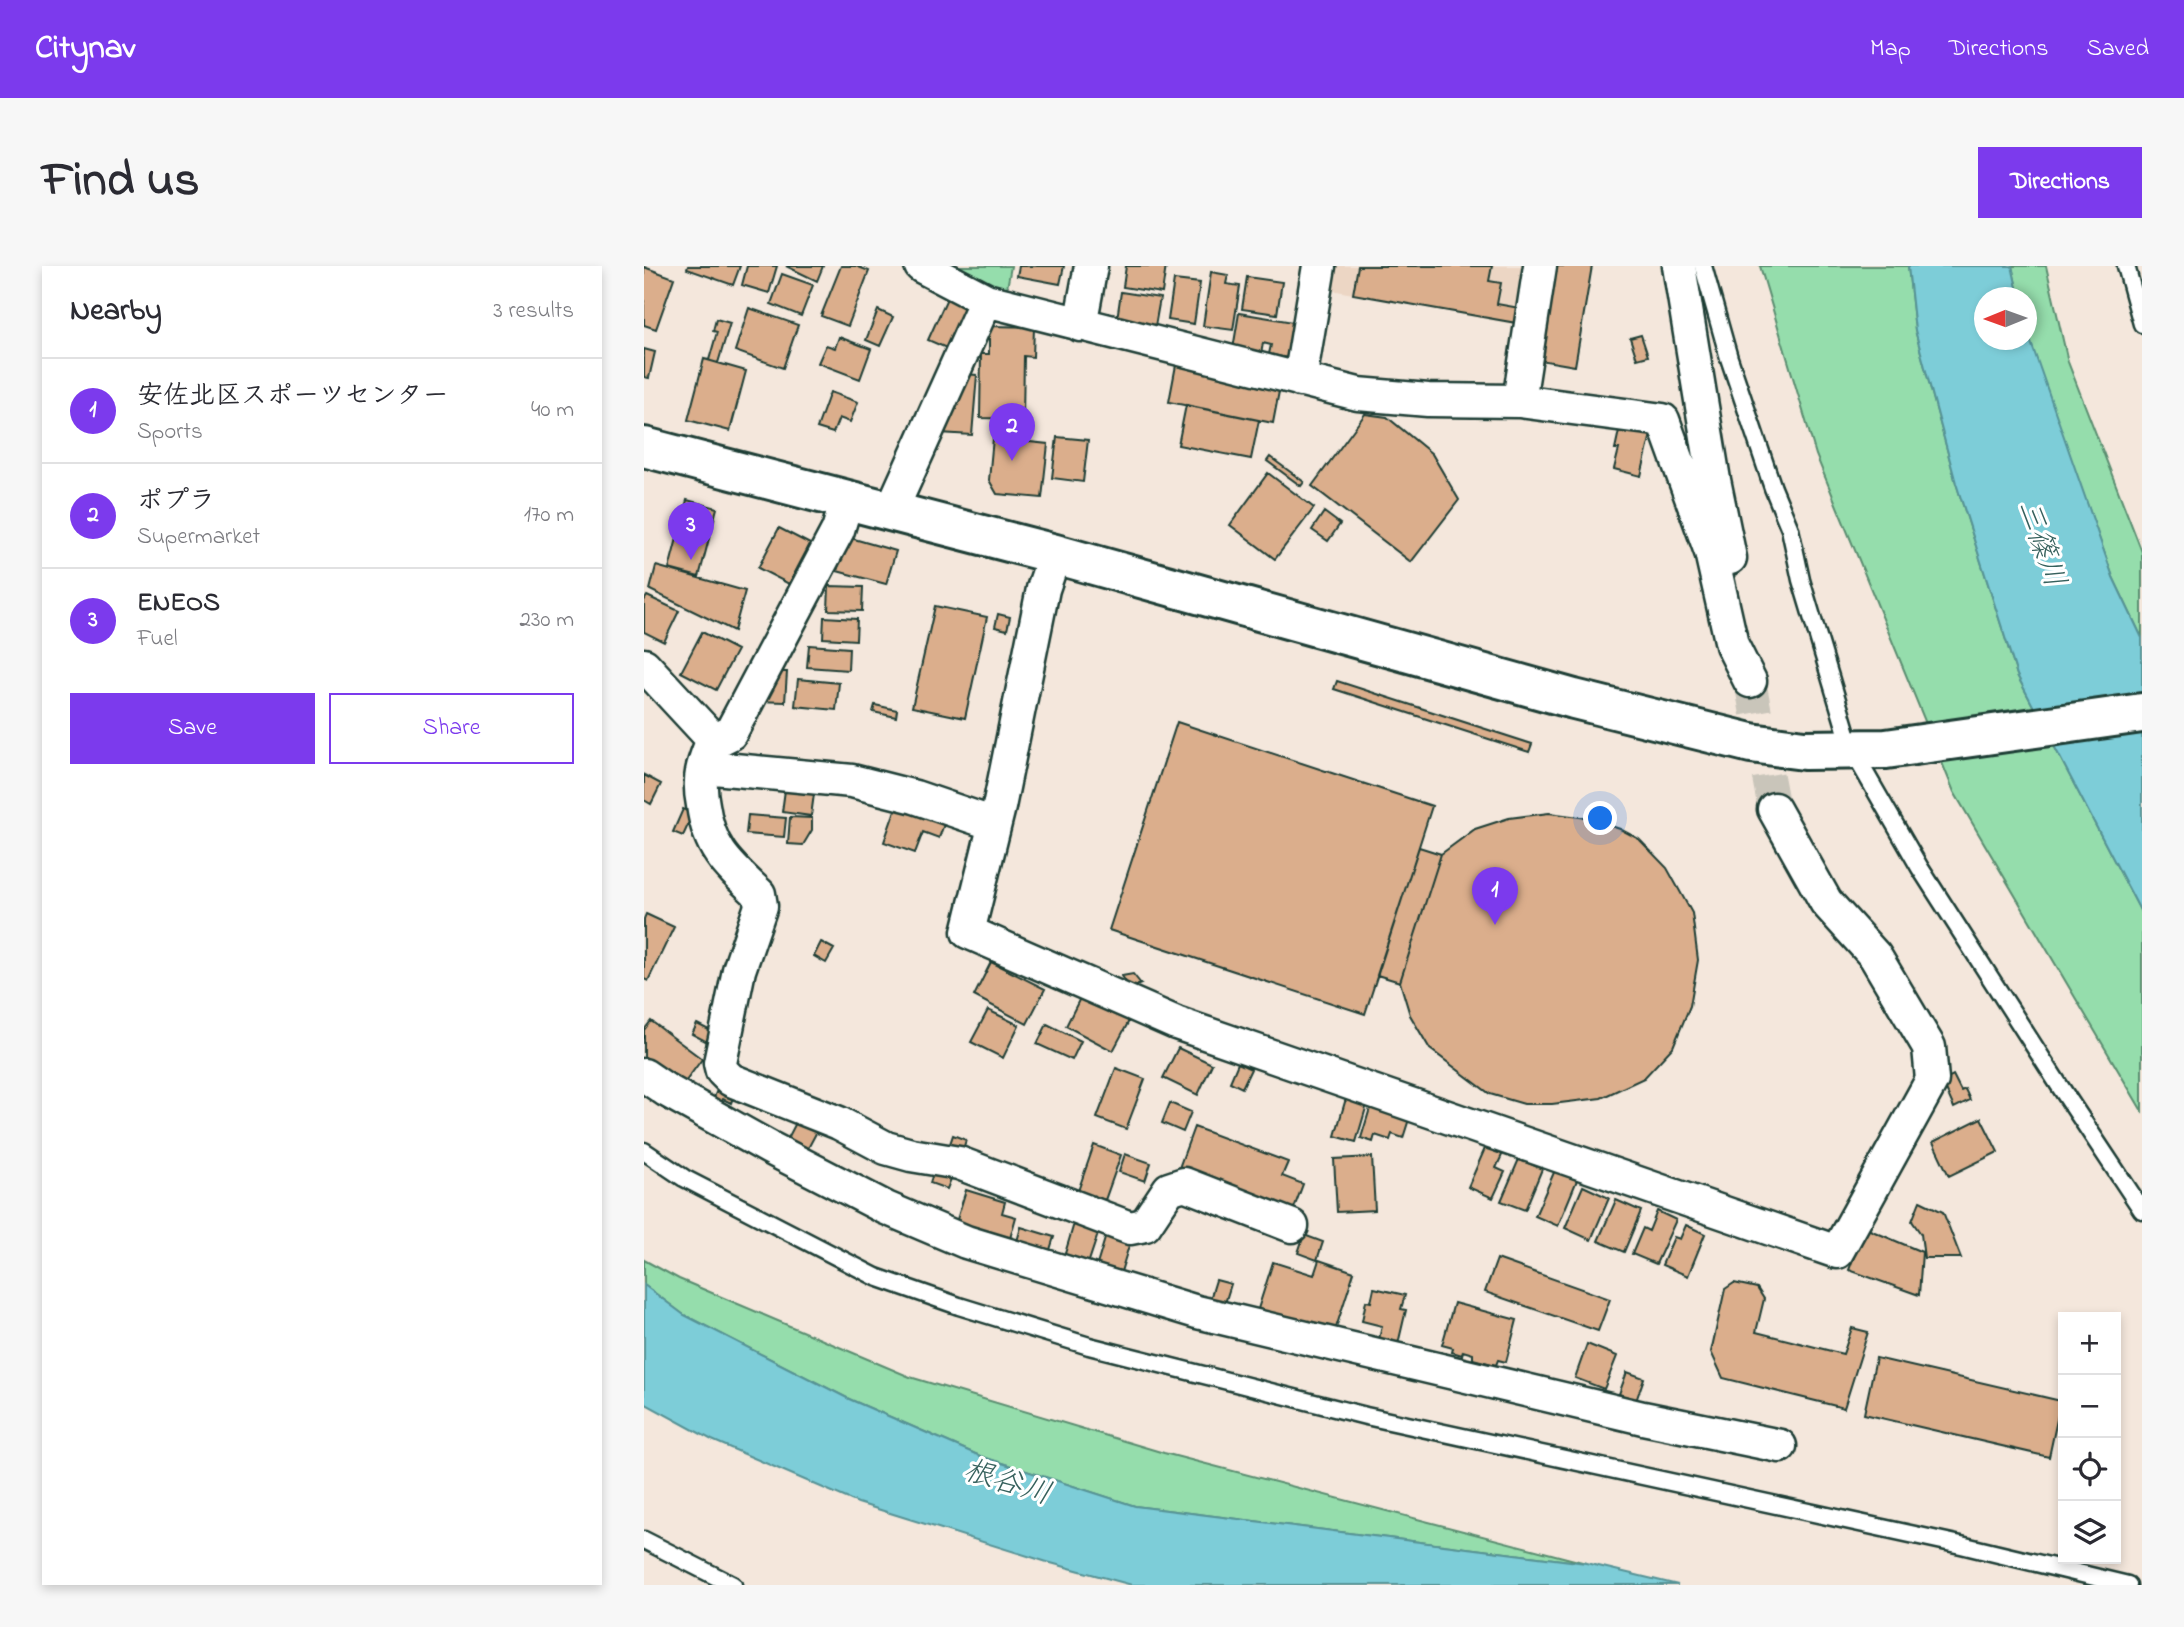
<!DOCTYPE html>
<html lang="en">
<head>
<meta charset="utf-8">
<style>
  :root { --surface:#fff; --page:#f7f7f7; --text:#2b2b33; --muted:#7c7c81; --line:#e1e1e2; --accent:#7c3aed }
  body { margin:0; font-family:"Indie Flower","Klee One",sans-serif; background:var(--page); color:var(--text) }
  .controls { position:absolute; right:21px; bottom:21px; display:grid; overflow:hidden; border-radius:0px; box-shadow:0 4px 10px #0003 }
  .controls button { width:63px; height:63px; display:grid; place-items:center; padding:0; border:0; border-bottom:2px solid var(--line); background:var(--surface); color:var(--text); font:35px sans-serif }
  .compass { position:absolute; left:1330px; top:21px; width:63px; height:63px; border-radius:50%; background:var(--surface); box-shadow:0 4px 10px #0003; rotate:269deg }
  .you { position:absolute; left:957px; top:553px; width:24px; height:24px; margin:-18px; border:5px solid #fff; border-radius:50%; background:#1a73e8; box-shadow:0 0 0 10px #1a73e833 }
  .badge { display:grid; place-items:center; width:46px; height:46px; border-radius:50%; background:var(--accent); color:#fff; font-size:23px; font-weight:700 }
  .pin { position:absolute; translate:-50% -58px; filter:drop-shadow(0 2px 4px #0008) }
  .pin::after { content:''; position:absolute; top:37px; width:24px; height:21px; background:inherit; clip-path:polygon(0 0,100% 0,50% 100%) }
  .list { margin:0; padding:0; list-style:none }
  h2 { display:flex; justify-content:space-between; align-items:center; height:91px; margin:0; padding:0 28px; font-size:30px }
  h2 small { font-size:23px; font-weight:400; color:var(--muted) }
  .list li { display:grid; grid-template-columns:46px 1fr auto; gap:21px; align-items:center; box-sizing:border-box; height:105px; padding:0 28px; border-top:2px solid var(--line) }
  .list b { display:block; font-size:26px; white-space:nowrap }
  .list p { margin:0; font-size:23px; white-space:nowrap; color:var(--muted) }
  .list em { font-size:23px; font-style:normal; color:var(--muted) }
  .actions { display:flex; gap:14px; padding:21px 28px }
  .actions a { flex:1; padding:16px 0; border:2px solid var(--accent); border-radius:0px; text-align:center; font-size:24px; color:var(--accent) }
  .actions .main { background:var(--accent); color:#fff }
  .icon { flex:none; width:38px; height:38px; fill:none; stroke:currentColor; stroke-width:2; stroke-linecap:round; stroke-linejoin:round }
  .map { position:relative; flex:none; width:1498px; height:1319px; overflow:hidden; border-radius:0px }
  header { display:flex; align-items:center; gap:42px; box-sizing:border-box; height:98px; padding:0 35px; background:var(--accent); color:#fff }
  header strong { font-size:33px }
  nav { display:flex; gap:38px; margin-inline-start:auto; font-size:24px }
  .intro { display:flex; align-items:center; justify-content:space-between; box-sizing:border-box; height:168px; padding:0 42px }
  h1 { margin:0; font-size:49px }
  .button { padding:18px 32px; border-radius:0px; background:var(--accent); color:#fff; font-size:24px; font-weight:700 }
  main { display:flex; gap:42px; padding:0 42px }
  aside { flex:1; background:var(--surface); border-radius:0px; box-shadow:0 4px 10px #0003 }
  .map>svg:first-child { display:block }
  .built { fill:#ecd6c4 }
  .green { fill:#95ddac; stroke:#5a8d70; stroke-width:2 }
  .water { fill:#7dcdd8; stroke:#579396; stroke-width:2 }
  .building { fill:#dbae8c; stroke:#1f3d34; stroke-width:2 }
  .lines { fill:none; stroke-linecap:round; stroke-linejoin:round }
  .minor-tunnel { stroke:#c9c5ba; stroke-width:32; stroke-dasharray:32 16; stroke-linecap:butt }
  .service-casing { stroke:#1f3d34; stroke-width:21 }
  .minor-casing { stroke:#1f3d34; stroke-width:37 }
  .tertiary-casing { stroke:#1f3d34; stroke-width:44 }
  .service { stroke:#fff; stroke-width:16 }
  .minor { stroke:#fff; stroke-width:32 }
  .tertiary { stroke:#fff; stroke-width:38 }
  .labels { text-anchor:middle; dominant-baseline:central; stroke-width:6; stroke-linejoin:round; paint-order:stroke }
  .water-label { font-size:30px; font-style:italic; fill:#36615d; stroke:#fff }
</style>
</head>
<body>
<header>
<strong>Citynav</strong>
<nav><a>Map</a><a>Directions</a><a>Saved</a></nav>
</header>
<div class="intro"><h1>Find us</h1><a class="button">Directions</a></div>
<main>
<aside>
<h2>Nearby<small>3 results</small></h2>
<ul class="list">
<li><span class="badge">1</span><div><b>安佐北区スポーツセンター</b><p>Sports</p></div><em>40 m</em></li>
<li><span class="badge">2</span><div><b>ポプラ</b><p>Supermarket</p></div><em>170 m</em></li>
<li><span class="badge">3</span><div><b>ENEOS</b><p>Fuel</p></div><em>230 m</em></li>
</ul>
<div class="actions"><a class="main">Save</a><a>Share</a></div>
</aside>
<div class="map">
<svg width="1498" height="1319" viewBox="0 0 1498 1319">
  <rect width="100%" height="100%" fill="#f4e7dc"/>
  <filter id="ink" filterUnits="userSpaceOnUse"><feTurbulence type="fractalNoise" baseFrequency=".0143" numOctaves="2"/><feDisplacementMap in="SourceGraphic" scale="14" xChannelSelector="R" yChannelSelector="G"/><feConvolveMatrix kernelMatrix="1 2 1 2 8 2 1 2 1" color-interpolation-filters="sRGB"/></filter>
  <g filter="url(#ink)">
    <!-- built -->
    <path class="built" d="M687,0H889L879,60L682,23Z"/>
    <!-- green -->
    <path class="green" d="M298,0H367L362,28Z
      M1116,0H1264L1271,64L1312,217L1373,409L1498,648V845L1310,526L1172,189Z
      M1368,0H1402L1424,96L1498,286V372L1469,311L1384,72L1382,32L1375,31Z
      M0,994L35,1013L266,1111L520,1187L942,1297L491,1240L336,1190L205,1133L40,1049L0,1019Z"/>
    <!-- water -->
    <path class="water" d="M1264,0H1368L1375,31L1340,32V74H1382L1383,65L1469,311L1498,372V648L1373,409L1312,217L1271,64Z
      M0,1019L40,1049L205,1133L336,1190L491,1240L942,1297L1034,1319H488L403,1296L214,1237L68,1174L0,1137Z"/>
    <!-- building -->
    <path class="building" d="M44,0H96L89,19L43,3Z
      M103,0H133L125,27L98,19Z
      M142,0H179L173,15Z
      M197,0H212L225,5L204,60L177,50Z
      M375,0H420L416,18L373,10Z
      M482,0H522L518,27L479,21Z
      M714,0H848L845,15L857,17L853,38L881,43L878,58L709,28Z
      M906,0H948L931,100L890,93Z
      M0,1L30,12L12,63L0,59Z
      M567,6L584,9L582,18L596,20L589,64L559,60Z
      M138,8L169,19L157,50L127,38Z
      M603,11L638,16L633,48L598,43Z
      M530,14L556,17L550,58L524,54Z
      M477,26L516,32L510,66L472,60Z
      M303,32L326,42L307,84L284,74Z
      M105,42L154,59L139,102L91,85Z
      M234,44L249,51L236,80L222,74Z
      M595,47L649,56L643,92L625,88L627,79L619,77L616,94L588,89Z
      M72,53L86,57L74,97L102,105L86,165L44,154L60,93L65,94L73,66L69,65Z
      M345,60L390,61L389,91L380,90L379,153L336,152L337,88H345Z
      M997,69L1004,90L993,93L986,72Z
      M195,71L227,83L216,113L174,97L182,79L191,82Z
      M0,83L11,86L5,112L0,111Z
      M60,93L102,105L86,165L44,154Z
      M532,99L636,120L629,157L525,136Z
      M319,108L333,109L328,169L296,167Z
      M186,126L214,136L206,156L195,152L189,167L173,162Z
      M542,139L615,154L607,193L534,179Z
      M721,148L743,151L788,188L815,234L767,296L668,220Z
      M976,160L1007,168L997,210L970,203L975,183H971Z
      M413,171L444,174L439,216L408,212Z
      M349,172L404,178L398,232L353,228L345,214Z
      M626,191L660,216L657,220L623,195Z
      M624,207L670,242L631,293L586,259Z
      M43,234L73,242L55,311L25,303Z
      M680,246L696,258L684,275L668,264Z
      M135,262L166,278L145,318L114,302Z
      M203,271L252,285L242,318L193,305Z
      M12,300L101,325L90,365L6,324Z
      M185,320L219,321L218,345L184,344Z
      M3,330L35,345L20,376L0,366V335Z
      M291,340L343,351L321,452L268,441Z
      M354,348L366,351L363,364L351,361Z
      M180,351L213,353L212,374L179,372Z
      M58,366L93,384L72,424L37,406Z
      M165,379L205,382L204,404L163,401Z
      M128,406H143L141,436L113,435Z
      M154,413L195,417L192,444L151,440Z
      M693,415L888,478L885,486L690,423Z
      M231,439L253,444L252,451L229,446Z
      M533,456L788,540L721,748L465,664Z
      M0,509L17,518L7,538L0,534Z
      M141,524L170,528L167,550L138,546Z
      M256,530L304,547L295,572L279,566L271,587L240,576Z
      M39,543L49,548L39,570L29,566Z
      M905,547L943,552L976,563L995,573L1023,602L1048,647L1054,694L1046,740L1029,781L1000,812L957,832L908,838H880L846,828L786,783L766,749L756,716L797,588L831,563L865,552Z
      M104,549L142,552L140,571L102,568Z
      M146,551L168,552V564L159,579L144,578Z
      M775,581L797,588L756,716L733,709Z
      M2,648L30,661L4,715L0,713V653Z
      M177,676L190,683L182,697L170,690Z
      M347,696L401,723L383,758L330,730Z
      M489,708L497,718L486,722L478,710Z
      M437,730L485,755L469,785L422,760Z
      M344,744L375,759L359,792L327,776Z
      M7,755L58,793L39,819L0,790V764Z
      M53,758L67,765L66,768L73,771L69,779L48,768Z
      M403,758L437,775L428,794L393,778Z
      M534,782L568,798L554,829L519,812Z
      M594,797L607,803L598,822L586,816Z
      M472,802L501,813L482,863L453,852Z
      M1309,809L1317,825L1321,823L1326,834L1310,842L1298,815Z
      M75,819L91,826L87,837L79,833L74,845L66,841Z
      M703,829L724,835L712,876L691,870Z
      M526,837L547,846L539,866L518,857Z
      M727,839L766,850L759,872L748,868L746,874L731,869L729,876L717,872Z
      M157,847L177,858L162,886L142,876Z
      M1337,852L1354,886L1305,910L1289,876Z
      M550,861L644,896L638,910L659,918L649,945L535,902Z
      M309,869L322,874L318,886L305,881Z
      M450,879L477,889L461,934L434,925Z
      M842,880L859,887L852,902L861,906L849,932L824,921Z
      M481,888L507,897L501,915L475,906Z
      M728,891L731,944L693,946L690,893Z
      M875,893L898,903L881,944L857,935Z
      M290,904L308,910L303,923L286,917Z
      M911,904L933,914L914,960L891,950Z
      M939,920L965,932L947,974L921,962Z
      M322,924L361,936L358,947L372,951L365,976L311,960Z
      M972,934L997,945L980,986L954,975Z
      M1276,935L1299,946L1317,992H1280L1277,968L1268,955Z
      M1013,945L1032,954L1012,998L988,988L999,962L1005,965Z
      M431,954L456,962L444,998L420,991Z
      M1042,959L1061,968L1044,1010L1018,999L1030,971L1036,973Z
      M377,961L410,971L404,990L372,979Z
      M1221,962L1278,986L1275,1029L1205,1004Z
      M463,966L487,973L476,1009L452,1002Z
      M660,969L679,976L673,994L654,987Z
      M853,993L966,1033L954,1065L841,1026Z
      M675,994L710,1006L690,1068L614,1043L629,996L670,1009Z
      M572,1014L587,1018L578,1047L563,1043Z
      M1090,1017L1113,1022L1120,1033L1112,1066L1199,1088L1208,1062L1224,1066L1200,1142L1079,1112L1067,1086L1081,1023Z
      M730,1022L761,1029L757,1043L762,1044L754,1078L735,1073L738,1060L718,1055L722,1035L727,1036Z
      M810,1037L873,1054L862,1096L854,1094L852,1099L829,1093V1088L819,1085L818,1089L808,1086L809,1082L798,1079Z
      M943,1078L973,1090L960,1123L931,1112Z
      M1232,1092L1417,1135L1405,1191L1220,1148Z
      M983,1106L1000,1112L992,1135L975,1128Z"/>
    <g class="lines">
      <!-- minor-tunnel -->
      <path class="minor-tunnel" d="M1106,415L1130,543"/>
      <!-- service casing -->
      <g class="service-casing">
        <path id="service" d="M1059,0L1085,92L1129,222L1146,263L1157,314L1208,484L1276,602L1415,819L1498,944
          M1482,0L1498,58
          M0,885L40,912L232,1011L315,1040L445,1080L722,1150L1317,1279L1484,1319
          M0,1274L89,1319"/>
      </g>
      <!-- minor casing -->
      <g class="minor-casing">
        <path id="minor" d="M277,0L342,34L714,128L784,134L875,135L1019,154L1067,286L1088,379L1106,415
          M1035,0L1070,214L1086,292
          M436,59L447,0
          M656,114L675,0
          M875,135L896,0
          M247,245L342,34
          M411,288L399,323L355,541L324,666L532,757L1193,986L1288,814L1285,781L1231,690L1182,636L1130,543
          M0,399L64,468L76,473L86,468L194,264L203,234
          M70,470C66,482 60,494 58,506C56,516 57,529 59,539C65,583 83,598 115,628L117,640L95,704L76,797L78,805L87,814L195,857L242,882L267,889L315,897L486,962L501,959L525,923L540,918L648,960
          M59,501L208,515L271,531L350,558
          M0,809L22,824L126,882L242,942L322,976L553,1046L999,1152L1136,1180"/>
      </g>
      <!-- tertiary casing -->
      <g class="tertiary-casing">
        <path id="tertiary" d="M0,181L411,288L930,433L1107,477L1160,484L1242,483L1498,447"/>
      </g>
      <!-- service -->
      <use href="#service" class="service"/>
      <!-- minor -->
      <use href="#minor" class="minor"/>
      <!-- tertiary -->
      <use href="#tertiary" class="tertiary"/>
    </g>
  </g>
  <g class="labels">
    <!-- water labels -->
    <g class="water-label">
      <text transform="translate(1396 278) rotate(71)">三篠川</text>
      <text transform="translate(363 1218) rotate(17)">根谷川</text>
    </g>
  </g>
</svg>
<div class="controls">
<button>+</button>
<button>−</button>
<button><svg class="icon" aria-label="locate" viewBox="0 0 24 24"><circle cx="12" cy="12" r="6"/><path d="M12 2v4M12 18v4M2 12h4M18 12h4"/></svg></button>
<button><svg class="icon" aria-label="layers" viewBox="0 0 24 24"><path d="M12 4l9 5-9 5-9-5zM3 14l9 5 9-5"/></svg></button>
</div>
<svg class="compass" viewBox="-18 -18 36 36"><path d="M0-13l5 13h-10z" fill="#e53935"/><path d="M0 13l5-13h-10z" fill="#7c7c81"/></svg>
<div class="you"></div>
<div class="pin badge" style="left:851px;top:659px">1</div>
<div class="pin badge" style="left:368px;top:195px">2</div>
<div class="pin badge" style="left:47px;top:294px">3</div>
</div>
</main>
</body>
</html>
